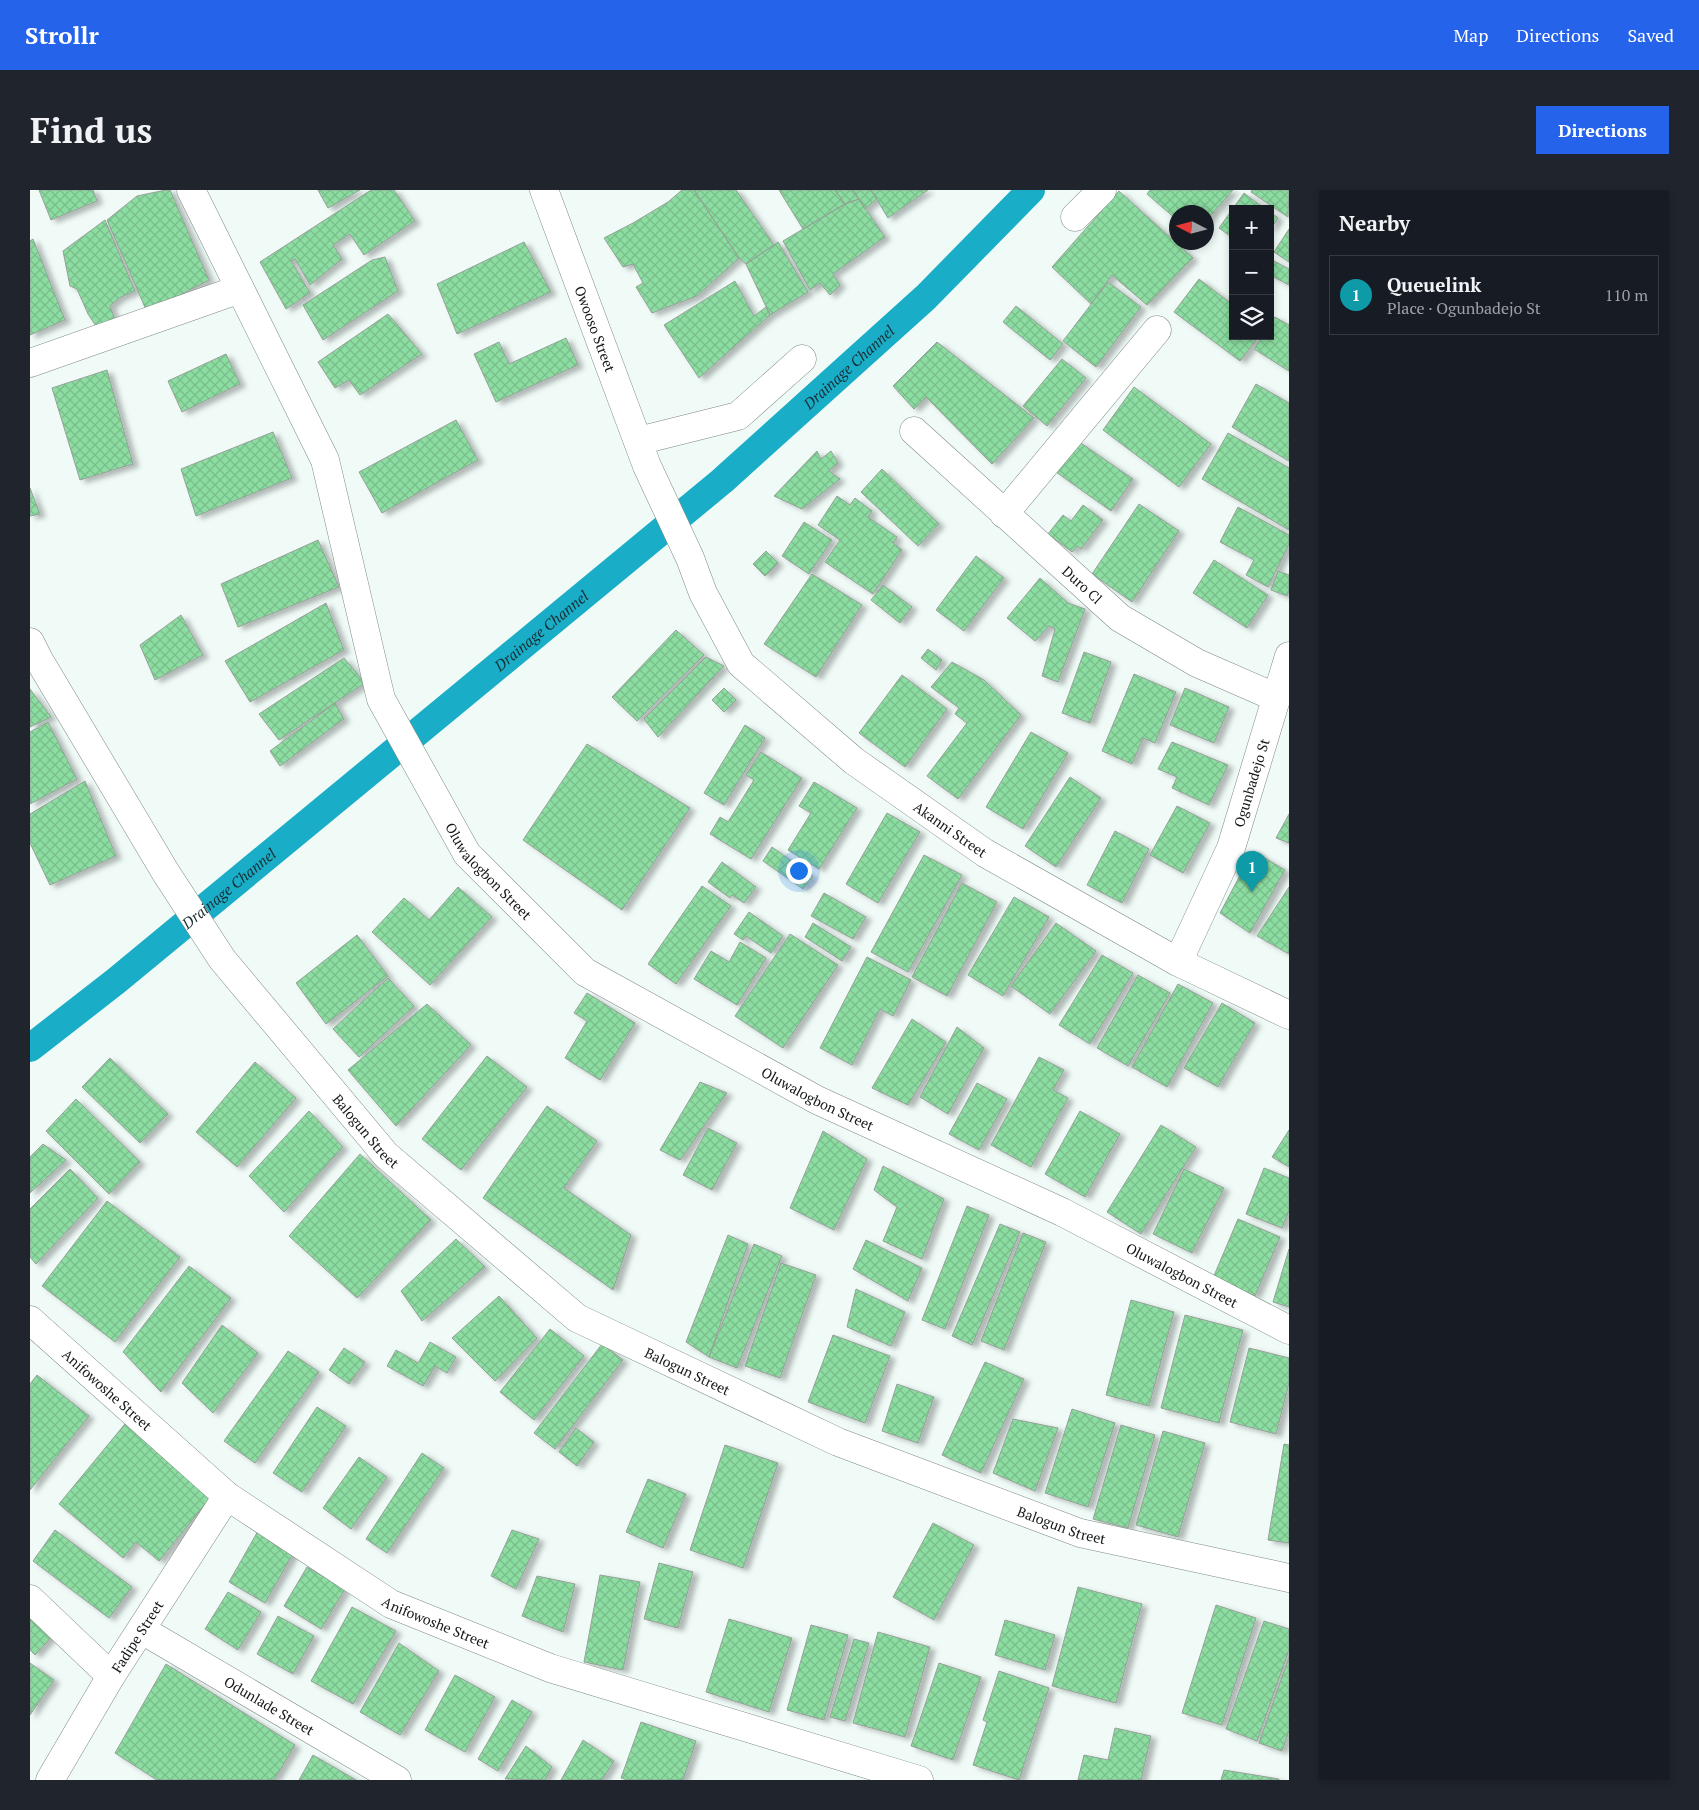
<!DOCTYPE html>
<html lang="en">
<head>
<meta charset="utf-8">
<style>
  :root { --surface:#171b24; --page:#20242c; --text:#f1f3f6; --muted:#9ea1a6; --line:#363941; --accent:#2563eb }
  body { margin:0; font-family:"PT Serif",serif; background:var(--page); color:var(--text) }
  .controls { position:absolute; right:15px; top:15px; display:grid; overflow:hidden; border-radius:0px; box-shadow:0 2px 8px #0003 }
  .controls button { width:45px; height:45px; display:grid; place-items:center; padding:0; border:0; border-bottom:1px solid var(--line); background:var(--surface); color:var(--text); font:25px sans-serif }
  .compass { position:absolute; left:1139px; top:15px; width:45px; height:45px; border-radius:50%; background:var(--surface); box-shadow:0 2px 8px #0003; rotate:276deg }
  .you { position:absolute; left:768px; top:680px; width:18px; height:18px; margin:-12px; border:4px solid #fff; border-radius:50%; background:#1a73e8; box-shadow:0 0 0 8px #1a73e833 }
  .badge { display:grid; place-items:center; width:32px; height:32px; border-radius:50%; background:var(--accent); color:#fff; font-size:16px; font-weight:700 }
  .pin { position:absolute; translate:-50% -41px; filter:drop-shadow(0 1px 2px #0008) }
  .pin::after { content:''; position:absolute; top:26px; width:18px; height:15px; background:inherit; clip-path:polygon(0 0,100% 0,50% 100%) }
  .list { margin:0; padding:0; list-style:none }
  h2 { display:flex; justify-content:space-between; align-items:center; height:65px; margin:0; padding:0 20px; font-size:21px }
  h2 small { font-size:16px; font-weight:400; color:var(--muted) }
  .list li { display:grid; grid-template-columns:32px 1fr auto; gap:15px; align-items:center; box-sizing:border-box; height:80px; margin:0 10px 10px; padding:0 10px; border:1px solid var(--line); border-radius:0px }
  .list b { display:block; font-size:19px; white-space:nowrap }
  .list p { margin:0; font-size:16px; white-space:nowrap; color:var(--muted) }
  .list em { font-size:16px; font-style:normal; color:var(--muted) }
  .icon { flex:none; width:28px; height:28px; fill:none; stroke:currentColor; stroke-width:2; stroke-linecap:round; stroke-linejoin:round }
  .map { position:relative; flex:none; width:1259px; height:1590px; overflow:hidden; border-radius:0px }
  header { display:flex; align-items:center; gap:30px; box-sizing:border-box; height:70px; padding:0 25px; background:var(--accent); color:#fff }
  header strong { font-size:24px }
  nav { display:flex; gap:28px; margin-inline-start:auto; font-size:18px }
  .intro { display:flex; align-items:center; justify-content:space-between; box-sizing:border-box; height:120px; padding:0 30px }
  h1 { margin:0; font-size:35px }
  .button { padding:12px 22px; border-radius:0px; background:var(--accent); color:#fff; font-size:18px; font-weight:700 }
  main { display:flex; gap:30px; padding:0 30px }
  aside { flex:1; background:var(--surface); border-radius:0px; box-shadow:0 2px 8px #0003 }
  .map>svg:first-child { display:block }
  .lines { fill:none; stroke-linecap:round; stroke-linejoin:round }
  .canal { stroke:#1aadc7; stroke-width:28 }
  .building { fill:url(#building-cross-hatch); stroke:#979f99; filter:url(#shadow) }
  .minor-casing { stroke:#7f8985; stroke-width:29 }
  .minor { stroke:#fff; stroke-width:28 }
  .labels { text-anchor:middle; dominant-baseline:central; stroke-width:5; stroke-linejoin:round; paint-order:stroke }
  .street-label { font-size:14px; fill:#141817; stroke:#fff }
  .water-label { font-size:15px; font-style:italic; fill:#182e33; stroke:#fff }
</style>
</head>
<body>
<header>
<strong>Strollr</strong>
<nav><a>Map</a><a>Directions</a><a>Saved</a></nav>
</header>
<div class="intro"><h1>Find us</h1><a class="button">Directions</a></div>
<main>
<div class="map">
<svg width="1259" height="1590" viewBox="0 0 1259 1590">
  <defs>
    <pattern id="building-cross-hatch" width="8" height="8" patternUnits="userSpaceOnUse" patternTransform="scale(1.25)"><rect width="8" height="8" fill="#8cdda1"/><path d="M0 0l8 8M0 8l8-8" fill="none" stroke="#78bd8a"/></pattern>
    <filter id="shadow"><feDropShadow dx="5.5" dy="3" stdDeviation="2.5" flood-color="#0004"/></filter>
  </defs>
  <rect width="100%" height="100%" fill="#f0fbf7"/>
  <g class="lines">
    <!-- canal -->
    <path class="canal" id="s1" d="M0,858L86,791L692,291L896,107L1001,0"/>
  </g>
  <!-- building -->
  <path class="building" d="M9,0H63L67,11L21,30Z
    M136,0H140L179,90L117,122L77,30L107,6Z
    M288,0H330L298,18Z
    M341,0H364L385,31L334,65L320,44L303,55L312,69L280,95L265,69L261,71L280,103L256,119L230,72Z
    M652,0H664L709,68L667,106L622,123L606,97L613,93L603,74L593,77L574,48L603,33L638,12Z
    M664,0H706L744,55L716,74L709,68Z
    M749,0H805L815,14L773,39Z
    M805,0H823L829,9L815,14Z
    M823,0H841L847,9L835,19Z
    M841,0H898L858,28Z
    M1120,0H1203L1176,31V22H1146V29L1117,4Z
    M1222,0H1259L1258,27L1221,2Z
    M1089,1L1163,68L1117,115L1082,85L1061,114L1022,77Z
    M1214,3L1235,19H1203V48L1189,38Z
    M829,9L855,47L803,84L810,95L800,105L790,93L780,100L753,51L815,14Z
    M1240,22L1248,28L1240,40Z
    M75,30L105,101L89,108L80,116L86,132L68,139L58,124L47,99L40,96L33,61Z
    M1259,39V72L1244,62Z
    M3,49L35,130L0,145V51Z
    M494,52L521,102L427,144L407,94Z
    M748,52L778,102L740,125L716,74Z
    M355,67L368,101L293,150L273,115L342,70Z
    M1240,69L1259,79V95L1240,85Z
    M1169,89L1203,115V146H1229L1210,171L1144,122Z
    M705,91L724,126L736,117L740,125L669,188L634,135Z
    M1078,92L1111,117L1066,177L1033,151Z
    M986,116L1033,154L1020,170L973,132Z
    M358,124L392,164L330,205L319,190L305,198L288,172Z
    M1245,127L1259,135V181L1224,159L1233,146H1240V134Z
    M536,148L548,175L466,212L444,164L469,152L479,174Z
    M907,152L1004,228L962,274L896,207L884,219L863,196Z
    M196,164L210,194L152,222L138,191Z
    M1032,169L1056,188L1017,236L993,216Z
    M77,180L103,274L50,290L22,198Z
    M1226,194L1259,213V271L1202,237Z
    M1104,197L1181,254L1149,297L1073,240Z
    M426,230L448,270L352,323L329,282Z
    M243,242L262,288L166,326L151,279Z
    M1198,243L1259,278V340L1172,289Z
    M1048,251L1103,289L1081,321L1026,282Z
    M787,261L791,269L801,261L808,273L799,281L810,289L772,319L744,306Z
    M852,279L909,334L888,356L831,302Z
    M0,298L10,324L0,326Z
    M807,306L820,315L825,308L842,321L838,327L867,347L863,353L872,360L843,404L795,372L810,350L788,335Z
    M1109,314L1149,341L1102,412L1062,384Z
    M1053,315L1073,330L1051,359L1047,356L1042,362L1018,344L1033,325L1041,331Z
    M1208,317L1259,345V354L1238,397L1216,385L1224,370L1190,352Z
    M774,332L802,350L779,384L752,366Z
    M288,350L309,397L208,437L191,394Z
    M736,361L748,373L735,386L723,374Z
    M946,366L974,388L934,441L906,420Z
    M1184,370L1238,405L1217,438L1163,403Z
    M1248,381L1259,385V401L1257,406L1241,400Z
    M782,384L832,415L786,487L734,454Z
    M1010,388L1038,413L1055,419L1028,492L1012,486L1025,439L1019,436L1005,451L977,428Z
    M853,395L882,417L870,433L841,410Z
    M296,413L314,460L220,512L195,471Z
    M151,425L173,465L125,490L110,455Z
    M646,440L674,465L607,531L582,507Z
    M898,459L912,470L906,480L891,468Z
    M1054,462L1081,472L1060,533L1032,523Z
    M676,467L694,476L628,547L614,529Z
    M314,468L335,493L249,550L229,524Z
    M922,472L954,490L991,525L928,609L897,586L937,533L925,524L929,518L901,497Z
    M1104,484L1146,502L1125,553L1113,548L1102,574L1072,561Z
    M872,485L917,519L875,577L829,543Z
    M694,498L706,510L694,522L682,510Z
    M1155,498L1199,517L1184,553L1140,535Z
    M0,499L21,527L0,537Z
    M305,513L314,529L250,576L240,561Z
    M18,532L47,589L0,614V542Z
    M715,535L735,548L694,615L674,603Z
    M1001,542L1038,563L993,639L956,617Z
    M1142,552L1198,575L1179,615L1142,598L1147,587L1128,579Z
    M557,554L660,618L592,720L493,650Z
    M731,562L772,588L721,669L680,644L690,627L698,632L724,590L716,585Z
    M1040,587L1071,608L1026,677L995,656Z
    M55,591L86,666L20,695L0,653V624Z
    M784,592L827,618L789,679L758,660L781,623L769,616Z
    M1147,616L1180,633L1153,683L1120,665Z
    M857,623L890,642L848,713L816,694Z
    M1259,624V653L1246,648Z
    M1085,641L1119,659L1092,713L1057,695Z
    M742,657L783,686L773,699L733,671Z
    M1223,661L1255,680L1220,743L1190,723Z
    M894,665L932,685L878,782L841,762Z
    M692,672L726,697L714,713L702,705L700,708L678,692Z
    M932,693L967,712L917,806L882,787Z
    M672,696L701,716L646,794L618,774Z
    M428,697L462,727L400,795L342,742L374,708L399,730Z
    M1259,697V764L1227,746Z
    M794,703L836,727L823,749L781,726Z
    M984,707L1019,727L973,806L938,785Z
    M719,722L753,746L741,763L716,746L713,750L704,744Z
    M783,733L821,757L812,771L775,747Z
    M1026,733L1066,761L1020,824L981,796Z
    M760,744L808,775L753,858L705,826Z
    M327,745L358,786L296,834L266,793Z
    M710,752L736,768L707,815L664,789L681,761L699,772Z
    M1072,765L1103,783L1060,854L1029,835Z
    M837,767L881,790L863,826L850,819L822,875L790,858Z
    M1108,785L1140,803L1098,876L1067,858Z
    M358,788L384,816L329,867L303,839Z
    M1148,794L1183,813L1137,897L1102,877Z
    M557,803L605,833L570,890L535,868L557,831L544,823Z
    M1192,813L1225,833L1188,897L1154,878Z
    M397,814L441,855L366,936L318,880Z
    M882,829L916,852L878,915L842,898Z
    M927,837L954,858L918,924L890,907Z
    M457,866L497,897L431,980L392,949Z
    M1009,867L1034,880L1023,900L1038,908L1001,977L961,955Z
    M80,868L138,924L110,953L52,897Z
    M225,872L266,908L207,977L166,942Z
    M670,892L697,903L650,970L630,960Z
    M947,893L977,909L949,960L919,944Z
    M46,909L110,972L79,1004L16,941Z
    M517,916L567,951L534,998L601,1045L583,1100L453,1008Z
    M279,921L313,957L254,1022L219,986Z
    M1050,921L1090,944L1055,1007L1015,984Z
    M1131,935L1166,957L1111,1044L1077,1022Z
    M678,938L707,953L682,1000L653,985Z
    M1259,940V977L1242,967Z
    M793,941L837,969L804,1040L760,1018Z
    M13,954L36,970L0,1003V967Z
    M330,964L401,1030L327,1108L259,1046Z
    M853,976L914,1009L892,1069L853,1051L867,1017L844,1000Z
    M1234,978L1259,988V1021L1252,1038L1216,1024Z
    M40,979L68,1008L6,1074L0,1067V1019Z
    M1154,979L1194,998L1162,1063L1123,1044Z
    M77,1011L150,1067L85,1152L12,1096Z
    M937,1016L959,1025L915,1139L892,1130Z
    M1208,1029L1250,1047L1225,1106L1183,1088Z
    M970,1034L990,1042L942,1155L922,1146Z
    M993,1043L1016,1052L974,1160L951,1151Z
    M698,1045L718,1054L679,1167L656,1152Z
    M426,1049L455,1077L392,1131L371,1101Z
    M836,1050L892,1078L878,1111L823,1079Z
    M724,1054L752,1066L707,1178L679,1167Z
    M1259,1059V1117L1243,1112Z
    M751,1073L786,1085L750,1188L715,1176Z
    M159,1076L201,1108L131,1202L93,1162Z
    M826,1099L875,1122L861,1156L817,1137Z
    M469,1106L507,1148L465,1191L422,1148Z
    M1101,1110L1144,1122L1119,1216L1076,1205Z
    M1155,1125L1213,1140L1189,1233L1131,1218Z
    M192,1135L228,1163L183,1223L152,1193Z
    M520,1139L554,1166L504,1230L470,1202Z
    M803,1145L860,1166L835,1233L778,1212Z
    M400,1152L426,1167L417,1183L405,1176L393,1196L357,1176L366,1160L388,1173Z
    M572,1154L593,1170L525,1259L504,1243Z
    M314,1158L335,1172L319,1194L299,1180Z
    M1219,1158L1259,1168V1193L1246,1244L1200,1232Z
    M258,1161L289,1182L225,1273L194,1251Z
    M955,1172L994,1189L951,1283L912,1265Z
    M7,1185L59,1226L0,1300V1194Z
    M867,1194L904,1207L888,1253L852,1241Z
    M287,1217L316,1236L272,1302L243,1283Z
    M1042,1219L1085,1233L1058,1317L1015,1303Z
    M99,1229L186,1301L129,1371L106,1352L93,1368L29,1314Z
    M983,1229L1028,1238L1005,1301L963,1283Z
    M1091,1235L1125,1245L1098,1338L1063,1329Z
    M546,1238L564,1252L547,1276L529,1262Z
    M1133,1241L1175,1253L1148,1347L1106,1335Z
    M1254,1254L1259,1255V1353L1238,1350Z
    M695,1255L748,1273L713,1378L660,1360Z
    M392,1263L414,1278L357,1363L336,1349Z
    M329,1267L357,1287L321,1339L293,1318Z
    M618,1289L656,1304L633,1358L596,1342Z
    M903,1333L944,1355L904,1430L863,1407Z
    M25,1340L102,1397L79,1428L3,1371Z
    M482,1340L509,1349L486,1399L461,1386Z
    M228,1341L264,1362L235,1413L199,1392Z
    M629,1373L663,1382L648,1438L614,1429Z
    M277,1377L315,1399L291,1439L254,1416Z
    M570,1385L610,1392L593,1480L554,1472Z
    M507,1386L545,1394L533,1442L492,1426Z
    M1048,1397L1112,1414L1086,1513L1022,1496Z
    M198,1402L231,1422L208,1460L175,1439Z
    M1186,1415L1226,1428L1192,1535L1152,1523Z
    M322,1417L366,1441L323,1514L281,1491Z
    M0,1422L24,1444L5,1465L0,1460Z
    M248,1426L284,1446L263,1484L227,1464Z
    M699,1429L762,1448L739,1522L676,1502Z
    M975,1430L1025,1445L1015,1480L965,1465Z
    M1234,1431L1259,1439V1460L1227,1551L1196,1539Z
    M781,1435L818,1445L794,1530L757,1520Z
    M848,1442L900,1457L875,1547L823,1533Z
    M824,1449L839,1453L815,1531L800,1527Z
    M369,1453L409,1481L370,1545L330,1522Z
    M1259,1467V1541L1252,1561L1229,1553Z
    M0,1473L24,1490L0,1525Z
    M909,1473L951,1487L923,1570L881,1556Z
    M136,1474L265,1555L244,1590H127L85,1563Z
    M969,1481L1019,1498L989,1590L943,1575L957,1532L953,1530Z
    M425,1485L465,1507L435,1562L395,1540Z
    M482,1510L502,1522L468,1581L448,1569Z
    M611,1532L666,1551L653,1590H597L591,1588Z
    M1085,1538L1121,1546L1111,1590H1048L1054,1565L1078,1570Z
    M553,1550L584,1571L572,1590H531Z
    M496,1556L522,1577L515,1590L475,1589Z
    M283,1565L326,1590H269Z
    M1194,1580L1249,1589V1590H1191Z"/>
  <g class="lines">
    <!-- minor casing -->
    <g class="minor-casing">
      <g id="minor">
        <path id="s2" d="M161,0L295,270L351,509L437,664L555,782L787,910L1032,1022L1259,1140"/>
        <path id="s3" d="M514,0L617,276L660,368L673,403L711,474L824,571L955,663L1148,772L1259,825"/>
        <path d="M1045,27L1072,0"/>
        <path d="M0,173L210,99"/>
        <path id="s4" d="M884,241L1090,428L1167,473L1247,508"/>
        <path d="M608,251L708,226L772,169"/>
        <path d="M974,324L1127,140"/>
        <path id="s5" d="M0,452L9,470L136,683L192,769L356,965L547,1128L808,1252L1050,1343L1259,1388"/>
        <path id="s6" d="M1148,772L1201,658L1259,466"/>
        <path id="s7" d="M0,1130L197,1306L361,1414L520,1478L889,1590"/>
        <path d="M0,1409L81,1486"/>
        <path id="s8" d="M112,1440L367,1590"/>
        <path id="s9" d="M20,1590L81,1486L197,1306"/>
      </g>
    </g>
    <!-- minor -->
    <use href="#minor" class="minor"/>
  </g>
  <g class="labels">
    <!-- street labels -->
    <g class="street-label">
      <text stroke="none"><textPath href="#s3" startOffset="148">Owooso Street</textPath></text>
      <text stroke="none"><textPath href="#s4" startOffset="228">Duro Cl</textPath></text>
      <text stroke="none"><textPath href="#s6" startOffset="194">Ogunbadejo St</textPath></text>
      <text stroke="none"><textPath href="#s3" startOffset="781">Akanni Street</textPath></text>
      <text stroke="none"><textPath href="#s2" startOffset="751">Oluwalogbon Street</textPath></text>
      <text stroke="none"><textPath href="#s2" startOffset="1156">Oluwalogbon Street</textPath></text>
      <text stroke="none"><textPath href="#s5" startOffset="595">Balogun Street</textPath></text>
      <text stroke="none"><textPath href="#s2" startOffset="1561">Oluwalogbon Street</textPath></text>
      <text stroke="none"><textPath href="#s5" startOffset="1000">Balogun Street</textPath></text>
      <text stroke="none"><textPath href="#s7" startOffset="104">Anifowoshe Street</textPath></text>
      <text stroke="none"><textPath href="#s5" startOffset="1405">Balogun Street</textPath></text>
      <text stroke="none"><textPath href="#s7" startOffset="509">Anifowoshe Street</textPath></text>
      <text stroke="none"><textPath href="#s9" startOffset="168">Fadipe Street</textPath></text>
      <text stroke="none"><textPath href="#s8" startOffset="148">Odunlade Street</textPath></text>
    </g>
    <!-- water labels -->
    <g class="water-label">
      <text stroke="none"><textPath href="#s1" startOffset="1065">Drainage Channel</textPath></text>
      <text stroke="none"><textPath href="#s1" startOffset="660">Drainage Channel</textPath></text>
      <text stroke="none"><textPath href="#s1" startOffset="255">Drainage Channel</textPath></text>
    </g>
  </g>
</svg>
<div class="controls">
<button>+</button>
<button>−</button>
<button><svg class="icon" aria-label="layers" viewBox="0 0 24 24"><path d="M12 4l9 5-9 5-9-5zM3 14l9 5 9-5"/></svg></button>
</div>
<svg class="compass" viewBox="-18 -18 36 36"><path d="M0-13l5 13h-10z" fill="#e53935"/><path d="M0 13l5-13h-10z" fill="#9ea1a6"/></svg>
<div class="you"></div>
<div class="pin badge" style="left:1222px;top:702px;background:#0f9aa8">1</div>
</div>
<aside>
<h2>Nearby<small></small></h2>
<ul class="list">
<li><span class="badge" style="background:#0f9aa8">1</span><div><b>Queuelink</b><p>Place · Ogunbadejo St</p></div><em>110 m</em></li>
</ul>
</aside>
</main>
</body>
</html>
